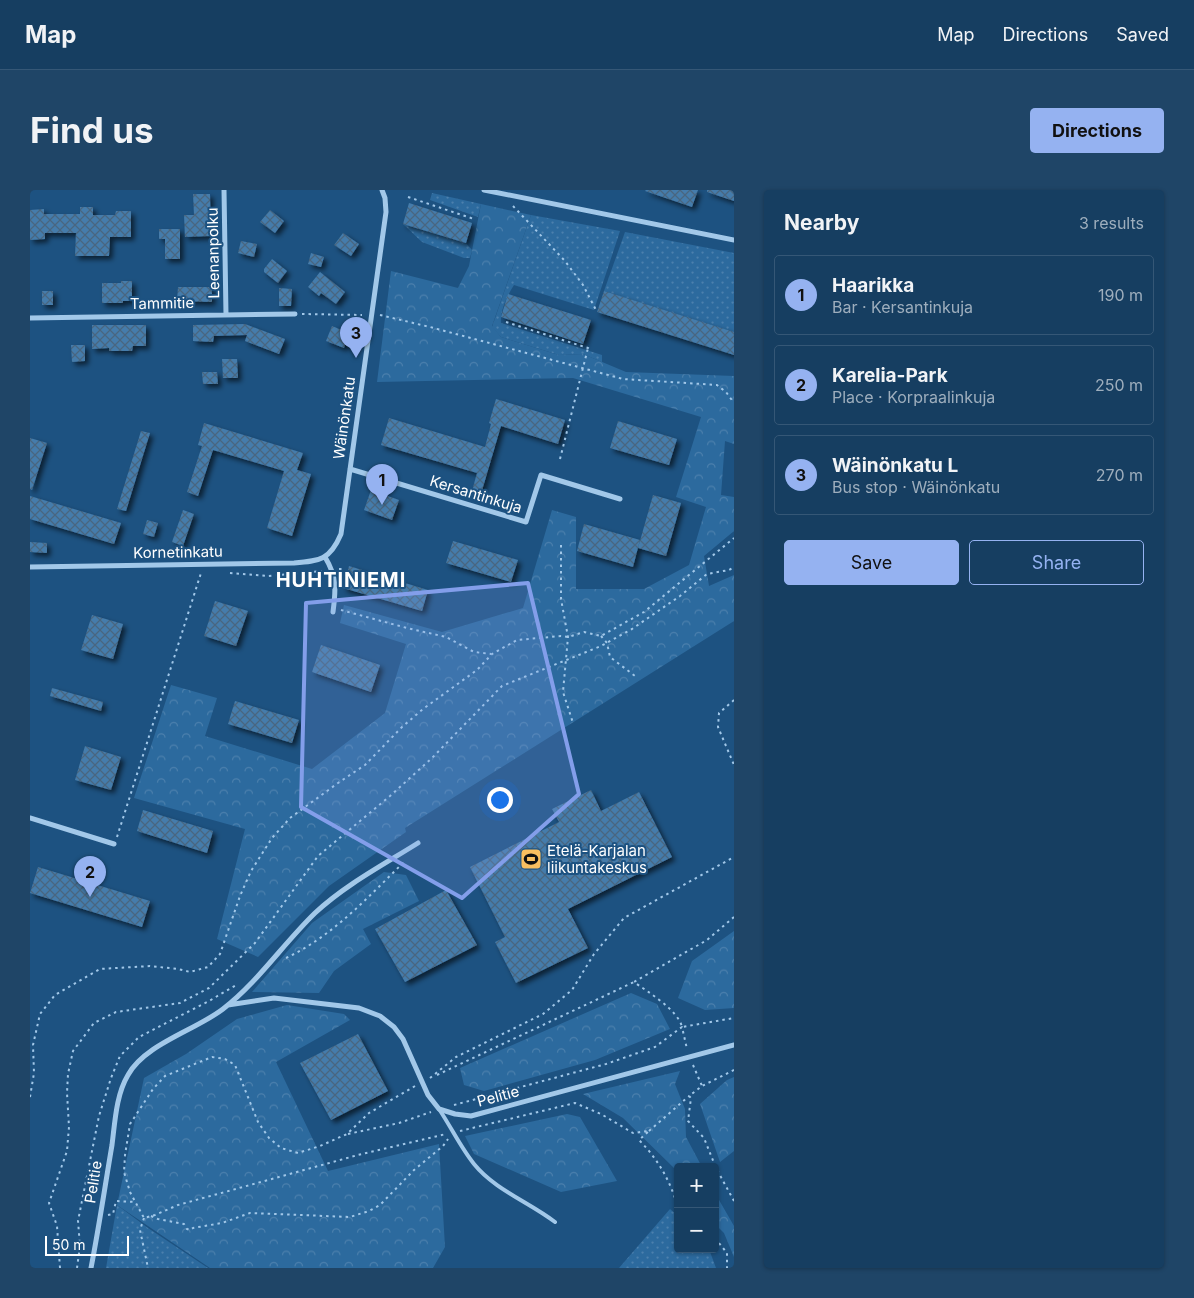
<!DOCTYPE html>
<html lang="en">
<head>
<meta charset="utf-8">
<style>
  :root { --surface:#163e61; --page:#1f4567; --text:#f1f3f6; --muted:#9eaebd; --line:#355776; --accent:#95b2f1 }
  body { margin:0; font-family:Inter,sans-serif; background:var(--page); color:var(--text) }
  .controls { position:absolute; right:15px; bottom:15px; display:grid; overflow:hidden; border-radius:5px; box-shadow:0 1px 4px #0004 }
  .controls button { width:45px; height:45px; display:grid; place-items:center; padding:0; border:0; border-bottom:1px solid var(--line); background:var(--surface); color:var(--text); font:25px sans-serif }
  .scale { position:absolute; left:15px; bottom:12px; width:84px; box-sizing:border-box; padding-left:5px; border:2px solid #fff; border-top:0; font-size:14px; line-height:18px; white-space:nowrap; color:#fff; -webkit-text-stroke:4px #1d5281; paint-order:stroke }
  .you { position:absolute; left:469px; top:609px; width:18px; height:18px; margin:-12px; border:4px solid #fff; border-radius:50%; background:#1a73e8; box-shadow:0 0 0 8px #1a73e833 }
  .badge { display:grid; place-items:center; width:32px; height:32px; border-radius:50%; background:var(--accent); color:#111; font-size:16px; font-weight:700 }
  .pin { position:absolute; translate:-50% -41px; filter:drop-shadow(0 1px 2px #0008) }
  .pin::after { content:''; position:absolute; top:26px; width:18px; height:15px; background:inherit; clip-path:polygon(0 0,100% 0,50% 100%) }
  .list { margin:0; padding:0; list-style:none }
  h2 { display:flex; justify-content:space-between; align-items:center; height:65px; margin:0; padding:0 20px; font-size:21px }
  h2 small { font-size:16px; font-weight:400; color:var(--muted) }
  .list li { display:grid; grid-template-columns:32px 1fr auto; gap:15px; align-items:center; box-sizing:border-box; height:80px; margin:0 10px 10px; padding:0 10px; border:1px solid var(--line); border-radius:5px }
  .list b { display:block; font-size:19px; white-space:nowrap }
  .list p { margin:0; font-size:16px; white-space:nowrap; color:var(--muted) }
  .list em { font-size:16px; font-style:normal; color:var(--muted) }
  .actions { display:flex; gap:10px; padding:15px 20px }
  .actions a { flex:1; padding:11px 0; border:1px solid var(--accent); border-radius:5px; text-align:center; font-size:18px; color:var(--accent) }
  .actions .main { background:var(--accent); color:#111 }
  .map { position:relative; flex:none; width:704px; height:1078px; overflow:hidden; border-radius:5px }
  header { display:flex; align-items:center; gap:30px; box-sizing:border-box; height:70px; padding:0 25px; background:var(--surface); border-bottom:1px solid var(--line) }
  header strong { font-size:24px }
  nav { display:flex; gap:28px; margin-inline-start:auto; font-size:18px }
  .intro { display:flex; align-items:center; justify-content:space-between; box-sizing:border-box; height:120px; padding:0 30px }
  h1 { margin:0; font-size:35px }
  .button { padding:12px 22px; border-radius:5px; background:var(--accent); color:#111; font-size:18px; font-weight:700 }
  main { display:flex; gap:30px; padding:0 30px }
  aside { flex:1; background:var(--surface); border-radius:5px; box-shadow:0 1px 4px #0004 }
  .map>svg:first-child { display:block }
  .grass { fill:url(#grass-dots) }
  .forest { fill:url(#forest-crowns) }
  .building { fill:url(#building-cross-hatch); filter:url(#shadow) }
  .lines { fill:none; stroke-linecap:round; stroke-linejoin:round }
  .path { stroke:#a2c8e9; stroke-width:2; stroke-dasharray:2.5 4; stroke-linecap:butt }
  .lane { stroke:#a2c8e9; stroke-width:4 }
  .street { stroke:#a2c8e9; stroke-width:5 }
  .marked { fill:#839eea; fill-opacity:0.2; stroke:#839eea; stroke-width:4; stroke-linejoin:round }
  .labels { text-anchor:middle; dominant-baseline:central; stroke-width:4; stroke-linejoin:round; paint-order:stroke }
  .street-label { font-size:15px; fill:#fff; stroke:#1d5281 }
  .poi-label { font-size:15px; fill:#fff; stroke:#1d5281; text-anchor:start }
  .district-label { font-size:20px; font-weight:bold; letter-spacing:1px; fill:#fff; stroke:#1d5281 }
</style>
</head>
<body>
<header>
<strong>Map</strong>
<nav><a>Map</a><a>Directions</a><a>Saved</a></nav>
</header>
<div class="intro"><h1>Find us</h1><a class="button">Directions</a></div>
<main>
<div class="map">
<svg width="704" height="1078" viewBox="0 0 704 1078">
  <defs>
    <pattern id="grass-dots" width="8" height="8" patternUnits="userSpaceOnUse" patternTransform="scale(1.25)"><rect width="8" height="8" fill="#2c6a9e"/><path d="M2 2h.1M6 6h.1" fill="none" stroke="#4c80ad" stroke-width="1.8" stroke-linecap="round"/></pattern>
    <pattern id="forest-crowns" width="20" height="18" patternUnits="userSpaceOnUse" patternTransform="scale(1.25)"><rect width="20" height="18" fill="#2c6a9e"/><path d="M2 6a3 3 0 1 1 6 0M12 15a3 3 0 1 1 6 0" fill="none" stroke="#4c80ad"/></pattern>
    <pattern id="building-cross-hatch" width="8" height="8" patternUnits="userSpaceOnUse" patternTransform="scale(1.25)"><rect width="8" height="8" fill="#457cab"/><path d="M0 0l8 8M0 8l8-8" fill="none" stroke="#486680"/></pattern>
    <filter id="shadow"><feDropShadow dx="3.5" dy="3.5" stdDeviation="2.5" flood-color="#0009"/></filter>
  </defs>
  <rect width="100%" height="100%" fill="#1d5281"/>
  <!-- grass -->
  <path class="grass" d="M402,3L451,14L448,27L400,10Z
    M501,25L590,41L564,120L484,95C477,106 470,121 471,133L572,165V172L553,164L529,165L471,147L462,137Z
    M373,34L436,53L442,60L440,68H434L392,52Z
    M595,42L704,63V142L574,101Z
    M87,1015L118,1038L178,1078H76Z
    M640,1019L648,1026V1059H679L686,1078H589Z"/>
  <!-- forest -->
  <path class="forest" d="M451,14L501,25L462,136L471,147L529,165L553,164L596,182L704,186V254L695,251L691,305L704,307V341L674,366L679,396L704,385V431L375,638L376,642L299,696L228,767L187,749L215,639L104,608L141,495L187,508L175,546L282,579L355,523L376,454L310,433L314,415L412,442L493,418L522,320L546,327V399H614L659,375L676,317L646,307L671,227L543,188L347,192L361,81L428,98L439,76Z
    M354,682L376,685L389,711L333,739L341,754L304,781L289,803L222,802L282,733Z
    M704,741V818L675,820L648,808L662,771Z
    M601,803L627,814L640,839L565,870L454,901L434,895L430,878Z
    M257,815L314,824L320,830L246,872L298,981L409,954L415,1057L403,1078H180L87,1015L114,888L156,864L207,829Z
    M650,881L645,894L655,919L656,947L672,977H648V984L644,978L593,928L553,904Z
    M704,887V961L690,972L670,914L697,890Z
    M537,924L550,927L587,991L531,1002L444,964L435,946Z
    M685,1003L704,1036V1067L694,1043L685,1034Z"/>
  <!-- building -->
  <path class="building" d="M616,0H668L662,17L615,1Z
    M677,0H704V11L677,2Z
    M163,4H180L181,46L155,47L154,25H164Z
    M379,13L442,33L436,53L373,34Z
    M50,17H63V25H85L86,21H101V47H80L79,66H45L46,43H15V49L0,50V20L14,19V24H50Z
    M240,20L254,31L245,43L230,32Z
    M129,39H150V69H135V49H129Z
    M313,43L329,54L321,66L304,55Z
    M211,51L227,54L224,67L208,63Z
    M281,63L294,67L291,77L278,74Z
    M242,69L257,81L248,93L234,82V79Z
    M290,82L315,102L306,114L291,103L289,106L278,97Z
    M91,91H102V111H93V113H72V93H91Z
    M148,97H182V112L147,111Z
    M249,98L262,99L261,116H249Z
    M12,101H23V115H12Z
    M574,101L704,142V165L567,122Z
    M478,104L561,130L553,154L471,127Z
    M215,134L255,149L249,164L215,151L217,145L184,146L183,152L163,151V135Z
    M62,135H116V156H103L102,161H79V158L62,159Z
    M302,136L319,143L314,158L296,151Z
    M41,155H55V171L42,172Z
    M192,169H207L208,188H193Z
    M172,182H187L188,194H173Z
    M466,209L535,230L528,254L471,236L451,304L442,301L447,283L351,255L359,228L455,257L461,234L459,233Z
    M588,231L647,249L639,275L580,258Z
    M174,233L273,263L267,280L281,284L262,346L237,338L254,281L183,260L168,306L157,302L172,256L168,255Z
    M111,241L120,243L96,321L87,319Z
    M0,248L17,253L2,300L0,299Z
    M341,300L369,310L362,330L334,320Z
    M623,305L651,313L636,366L608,358Z
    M0,306L91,333L84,354L0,329Z
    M153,320L164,324L153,356L142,352Z
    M117,330L128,333L124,347L113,344Z
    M554,334L610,350L603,377L547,361Z
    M423,351L488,370L481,392L416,373Z
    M0,352L17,353V363L0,362Z
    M319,376L398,400L392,421L313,398Z
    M185,411L218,421L206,456L174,446Z
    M62,425L93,434L83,469L51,460Z
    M291,455L350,475L341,502L282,482Z
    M22,498L73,512L71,521L20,506Z
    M205,511L269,530L262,553L198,534Z
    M55,556L91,567L81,600L45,590Z
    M561,600L571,621L609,602L642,667L538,719L558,758L486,793L465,752L475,747L440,677L529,632L522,619Z
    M113,620L183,641L177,663L107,641Z
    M8,677L120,711L112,737L0,703Z
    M416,700L447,755L375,792L345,739Z
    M328,844L358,901L301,930L270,873Z"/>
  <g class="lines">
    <!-- path -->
    <path class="path" d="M378,7L444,29
      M483,16L535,71L553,95L567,122
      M272,124L332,125
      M350,125L400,137L593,189L687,195L696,202L704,213
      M476,132L558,158L559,154
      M530,269L558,158
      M531,355V409L538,447L533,502L543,533
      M309,379H315
      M200,383L238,386L292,381
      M311,420L377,438L416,447L444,462L461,464
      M571,446L577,453L580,467L605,486
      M704,510L689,523L688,537L704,575
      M87,647L171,383
      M704,727L677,750L604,792C618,802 648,820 652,837L704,828
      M256,768C303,746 338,707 374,672
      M663,875L672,896
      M704,880L672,896L659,906L661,908L658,931L674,948L686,978L704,1011
      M407,885L604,792
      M400,888L426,867L513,824L542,800L564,764L594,728L704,667
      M385,896L339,923L317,944L290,956L268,963L251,958L239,948L228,932L205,875L195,869L182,867L135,886L123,899L100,934L95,965L94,982L100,1002L114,1028L125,1025L148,1015L328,965L416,944
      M0,907L4,883L3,855L10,824L25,805L70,779L120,776L148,779L160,782L178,777L190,764L210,706L221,681L242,648L260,628L308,593L335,575L372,537L393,519L447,480L462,464L487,450L531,446L538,447L554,442L571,446L614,422L704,348
      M424,915L576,874L625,857L652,837L657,859
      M430,941L545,913L571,924L603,943L619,941L609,950C628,969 641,992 648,1018
      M619,941L659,906
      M318,944L369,933L401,922
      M78,1025L83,1024L86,1011L105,1012
      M121,1026L128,1029L154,1034L157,1039L160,1040L163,1038L192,1033L220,1023L320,1027L339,1021L350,1015L384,980L413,956L418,949
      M114,1028L110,1040L118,1078
      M685,1048L697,1063V1078
      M30,1078L27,1036L19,1013L37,961L39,937L37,903L38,884L43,861L64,833L86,822L150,813L179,798L225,753L288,666L360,606L402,568L472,496L571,456L602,439L650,406L677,384L699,380L704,377
      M47,1078L50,1056L48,1031L69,926L81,888L90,866L109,847L179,811L208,794"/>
    <!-- lane -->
    <path class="lane" d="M409,919C421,937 431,958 444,974C465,1000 499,1012 525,1032"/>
    <!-- street -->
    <path class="street" d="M194,0L196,125
      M454,0L704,50
      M0,128L265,124
      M320,279L496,332L511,285L590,309
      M295,367C307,387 306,399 303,422
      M0,377L264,373C290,371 300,370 311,344L356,22L355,8L352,0
      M0,628L84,654
      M198,815L244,808L329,818L350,826L364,837L373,849L398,905L409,919L425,924L441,926L704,855
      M61,1078C69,1037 75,996 82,955C85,932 86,905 98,885C115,854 166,840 193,819C228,792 253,754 285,723C315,695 353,675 388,653"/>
  </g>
  <!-- marked area -->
  <path class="marked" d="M498,393L549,604L432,708L271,617L276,413Z"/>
  <!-- icons -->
  <defs>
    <g id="stadium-square" transform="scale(1.125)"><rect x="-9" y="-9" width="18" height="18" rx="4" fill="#f9bf60" stroke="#1d5281"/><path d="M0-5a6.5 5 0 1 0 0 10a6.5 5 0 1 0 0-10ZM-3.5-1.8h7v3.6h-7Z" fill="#111"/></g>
  </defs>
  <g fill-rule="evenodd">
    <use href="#stadium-square" x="501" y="669"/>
  </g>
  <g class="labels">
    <!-- street labels -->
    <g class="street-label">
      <text transform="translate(183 63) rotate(-91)">Leenanpolku</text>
      <text transform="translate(132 113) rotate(-1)">Tammitie</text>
      <text transform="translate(314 228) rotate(-82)">Wäinönkatu</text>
      <text transform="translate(446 304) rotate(17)">Kersantinkuja</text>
      <text transform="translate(148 362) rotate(-1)">Kornetinkatu</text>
      <text transform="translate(468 906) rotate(-15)">Pelitie</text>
      <text transform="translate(63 992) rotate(-81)">Pelitie</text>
    </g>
    <!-- poi labels -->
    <g class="poi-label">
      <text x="517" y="660">Etelä-Karjalan<tspan x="517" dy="17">liikuntakeskus</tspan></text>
    </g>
    <!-- district labels -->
    <g class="district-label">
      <text x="311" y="390">HUHTINIEMI</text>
    </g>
  </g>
</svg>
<div class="controls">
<button>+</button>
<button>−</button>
</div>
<div class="scale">50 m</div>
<div class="you"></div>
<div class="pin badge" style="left:352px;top:315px">1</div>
<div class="pin badge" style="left:60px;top:707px">2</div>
<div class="pin badge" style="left:326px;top:168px">3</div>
</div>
<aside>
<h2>Nearby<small>3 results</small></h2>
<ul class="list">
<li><span class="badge">1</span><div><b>Haarikka</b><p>Bar · Kersantinkuja</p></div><em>190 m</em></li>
<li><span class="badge">2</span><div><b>Karelia-Park</b><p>Place · Korpraalinkuja</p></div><em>250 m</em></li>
<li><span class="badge">3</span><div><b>Wäinönkatu L</b><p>Bus stop · Wäinönkatu</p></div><em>270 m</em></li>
</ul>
<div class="actions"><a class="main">Save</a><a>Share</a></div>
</aside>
</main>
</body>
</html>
